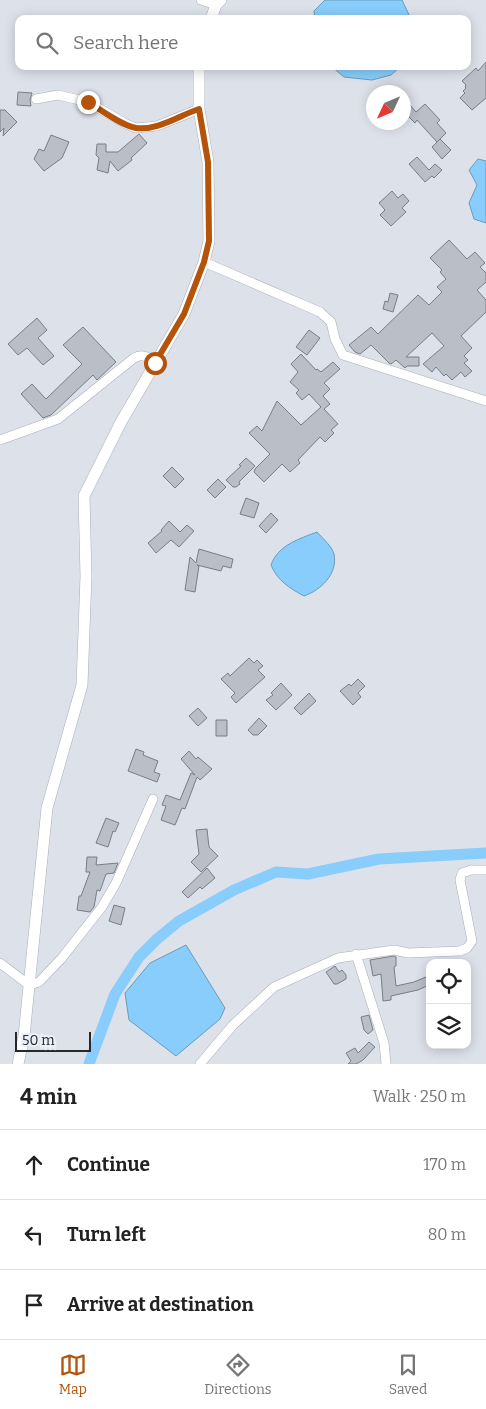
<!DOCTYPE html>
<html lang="en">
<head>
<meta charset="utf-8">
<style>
  :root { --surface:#fff; --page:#f6f6f6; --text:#222; --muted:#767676; --line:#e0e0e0; --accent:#b45309 }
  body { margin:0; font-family:Bitter,serif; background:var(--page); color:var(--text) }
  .controls { position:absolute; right:15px; bottom:15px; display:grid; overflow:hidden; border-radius:10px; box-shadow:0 2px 12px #0003 }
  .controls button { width:45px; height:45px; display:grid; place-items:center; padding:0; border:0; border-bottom:1px solid var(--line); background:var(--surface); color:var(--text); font:25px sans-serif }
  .compass { position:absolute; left:366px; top:85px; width:45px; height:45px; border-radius:50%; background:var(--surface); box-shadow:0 2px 12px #0003; rotate:226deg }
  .scale { position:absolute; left:15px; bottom:12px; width:76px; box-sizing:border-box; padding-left:5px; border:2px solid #26282b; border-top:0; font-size:14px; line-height:18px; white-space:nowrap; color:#26282b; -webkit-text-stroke:4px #ebeff8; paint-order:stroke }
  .stop { position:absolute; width:15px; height:15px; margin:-11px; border:4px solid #b45309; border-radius:50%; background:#fff }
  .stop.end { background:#b45309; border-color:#fff; box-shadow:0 1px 5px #0008 }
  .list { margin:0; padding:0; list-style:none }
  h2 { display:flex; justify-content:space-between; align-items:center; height:65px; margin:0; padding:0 20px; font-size:21px }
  h2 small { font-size:16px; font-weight:400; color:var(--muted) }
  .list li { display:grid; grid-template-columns:32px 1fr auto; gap:15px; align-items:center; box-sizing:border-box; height:70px; padding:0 20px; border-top:1px solid var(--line) }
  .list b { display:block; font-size:19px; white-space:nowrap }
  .list em { font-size:16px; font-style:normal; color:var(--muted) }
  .icon { flex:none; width:28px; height:28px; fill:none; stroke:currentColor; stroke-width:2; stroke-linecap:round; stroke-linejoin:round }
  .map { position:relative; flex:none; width:486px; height:1064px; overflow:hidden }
  .search { position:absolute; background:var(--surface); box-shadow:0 2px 12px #0003; left:15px; right:15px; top:15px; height:55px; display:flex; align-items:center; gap:12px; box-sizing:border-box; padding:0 18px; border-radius:10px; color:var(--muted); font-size:19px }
  .sheet { height:275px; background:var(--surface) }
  nav { display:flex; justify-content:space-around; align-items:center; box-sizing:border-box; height:70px; border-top:1px solid var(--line); background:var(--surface); font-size:14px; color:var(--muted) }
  nav a { display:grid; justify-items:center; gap:2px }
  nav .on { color:var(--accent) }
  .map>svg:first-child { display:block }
  .water { fill:#88cdfb; stroke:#6b9cbd }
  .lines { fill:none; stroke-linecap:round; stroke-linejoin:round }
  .canal { stroke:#88cdfb; stroke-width:11 }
  .building { fill:#babec7; stroke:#797d85 }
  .minor-casing { stroke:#aaaeb7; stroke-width:10 }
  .tertiary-casing { stroke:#aaaeb7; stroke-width:12 }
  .minor { stroke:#fff; stroke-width:9 }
  .tertiary { stroke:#fff; stroke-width:11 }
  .route { stroke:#b45309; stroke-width:6 }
</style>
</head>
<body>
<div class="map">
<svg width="486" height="1064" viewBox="0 0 486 1064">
  <rect width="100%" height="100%" fill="#dde1ea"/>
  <!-- water -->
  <path class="water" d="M325,0H402L411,19H315L314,11Z
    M331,66H401L391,75L372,80L344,77Z
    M478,159L486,161V223L474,219L469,203L477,185L469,170Z
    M317,532C322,538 332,546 334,554C338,574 321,590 304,596C289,588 277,580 271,565C278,545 299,539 317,532Z
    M186,945L225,1008L220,1019L176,1056L129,1020L125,993L150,963Z"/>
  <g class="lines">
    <!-- canal -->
    <path class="canal" d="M89,1064L115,994L139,957L157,939L179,921L234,890L276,872L308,874L379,859L486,853"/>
  </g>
  <!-- building -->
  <path class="building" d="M486,62V98L472,110L460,98L465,93L463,91L466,88L465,87L466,85L462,81L476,68L478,71Z
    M18,92L32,93L30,100L31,106L17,105Z
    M404,98L416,112L425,104L440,120L437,123L446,133L437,142L417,120L415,123L404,112Z
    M0,110H5L17,122L3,136L4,128L0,132Z
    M139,134L147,143L131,158L132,160L118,171L110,161L108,173L97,170L99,158L96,155L97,144H106V152H118Z
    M51,135L69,142L62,158L44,171L34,159L39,149L44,151Z
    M440,139L451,150L442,159L432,147Z
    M417,157L429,170L435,164L442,170L434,178L432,176L425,182L409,164Z
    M392,191L398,198L403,194L409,201L402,208L406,212L391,226L380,215L385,210L379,203Z
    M449,240L467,259L475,252L485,263L480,267L486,273V282L477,290L486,300V312L461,336L472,348L464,356L468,360L464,363L472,371L465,377L461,372L452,380L446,374L444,376L436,367L432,372L423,364L444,346L432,333L406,357H419V366H407L405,368L396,360L391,364L389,363L371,345L360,354L355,352L349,345L371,327L378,334L418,295L429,305L442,292L437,287L446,279L440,272L442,270L430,258Z
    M390,293L398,295L393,312L383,309L385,301L388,302Z
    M37,318L47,330L38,338L54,356L43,365L27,348L18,355L8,344Z
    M83,327L116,362L97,380L93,375L51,415L43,418L21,394L32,384L46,399L82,364L63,345Z
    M309,330L320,338L307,355L296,347Z
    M301,354L316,370L317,369L321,372L333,362L340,369L324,383L330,389L323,396L330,404L324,409L338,424L331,430L334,433L325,442L320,437L298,460L300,463L290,472L282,464L264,482L254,472L255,469L270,454L249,433L257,426L262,431L277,401L301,425L321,407L309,394L302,400L296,393L299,390L290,382L298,372L291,364Z
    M246,458L255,466L239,482L240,484L236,487H233L226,480L241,466L239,465Z
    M172,467L184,479L175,488L163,476Z
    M218,479L226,487L215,498L207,490Z
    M246,498L259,503L254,518L240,514Z
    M271,513L278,520L266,533L259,526Z
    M169,521L180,532L187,525L194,531L179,547L171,540L156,553L148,543L162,531L161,530Z
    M199,549L233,559L231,568L223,566L221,571L197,565L199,566L195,592L185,590L190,557L196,563Z
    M249,658L254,663L257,660L263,666L258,670L265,677L236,703L231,697L235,693L221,679L228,673L230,676Z
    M358,679L365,686L358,693L361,697L353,705L340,691L349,684L351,686Z
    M281,683L292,695L276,710L266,700L273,695L271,693Z
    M309,693L316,701L301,715L294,708Z
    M198,708L207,718L198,726L189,716Z
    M259,718L267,726L258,735H253L248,730Z
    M216,720H227V736H216Z
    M136,749L144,752L143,755L158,761L154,772L160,774L157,782L128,771Z
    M189,751L196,759L198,757L212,769L200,780L197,777L185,809L182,808L175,825L161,820L166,806L162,805L166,795L180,800L191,773L195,775L181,759Z
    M106,818L119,823L115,832L113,831L108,847L96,843Z
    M207,829L209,847L218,856L201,872L191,862L199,854L196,830Z
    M87,857H97L96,865L118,863L114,873L106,874L100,891L97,890L94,907L90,912L77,910L79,896H81L90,872H86Z
    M207,868L215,878L202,889L200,887L188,898L182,892Z
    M114,905L125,908L121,925L109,921Z
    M394,956L396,957V966L394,967L396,986L414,982L426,977L429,985L418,990L391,996V1000L383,1001L381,974L373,976L370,960Z
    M335,966L339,972L342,970L346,975V979L337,984H334L326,972Z
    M369,1015L373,1030L368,1034L364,1030L361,1017Z
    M369,1042L375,1047L363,1060L356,1064H348L351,1061L346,1053L355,1048L358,1053Z"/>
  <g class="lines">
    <!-- minor casing -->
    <g class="minor-casing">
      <path id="minor" d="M201,0L216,5
        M36,99L58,95L88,102L126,124L136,128L157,126L199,109
        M204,262L320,312L331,322L335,339L343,355L486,401
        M0,440L58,419L134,358C143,353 147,357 155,363
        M356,954L384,1043L386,1064
        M0,963L29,985L39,982L61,959L102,907L116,883L153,799
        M200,1064L233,1025L274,987L338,958L394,950L408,953L460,951L467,948L472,941L460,880L462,873L471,870H486"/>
    </g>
    <!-- tertiary casing -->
    <g class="tertiary-casing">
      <path id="tertiary" d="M211,19L216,5L221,0
        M18,1064L24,1036L47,808L82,685L86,576L84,496L121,422L184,314L204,262L209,241L208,162L199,109V66"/>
    </g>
    <!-- minor -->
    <use href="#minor" class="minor"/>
    <!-- tertiary -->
    <use href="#tertiary" class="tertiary"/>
  </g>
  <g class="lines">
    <!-- route -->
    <path class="route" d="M88,102C101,110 122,126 136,128C157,131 180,115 199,109L208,162L209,241L204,262L184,314L155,363"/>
  </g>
</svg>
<div class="controls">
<button><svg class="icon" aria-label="locate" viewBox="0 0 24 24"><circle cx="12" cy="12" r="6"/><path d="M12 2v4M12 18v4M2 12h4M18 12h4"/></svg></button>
<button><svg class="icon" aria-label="layers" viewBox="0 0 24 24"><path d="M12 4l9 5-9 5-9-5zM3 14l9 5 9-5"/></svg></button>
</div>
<svg class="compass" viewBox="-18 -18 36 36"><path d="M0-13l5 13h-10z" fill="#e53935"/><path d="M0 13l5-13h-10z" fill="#767676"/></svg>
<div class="scale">50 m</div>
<div class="stop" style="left:155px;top:363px"></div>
<div class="stop end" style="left:88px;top:102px"></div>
<div class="search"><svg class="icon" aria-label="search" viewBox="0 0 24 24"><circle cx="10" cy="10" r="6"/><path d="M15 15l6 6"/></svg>Search here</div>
</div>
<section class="sheet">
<h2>4 min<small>Walk · 250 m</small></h2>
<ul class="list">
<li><svg class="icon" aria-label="ahead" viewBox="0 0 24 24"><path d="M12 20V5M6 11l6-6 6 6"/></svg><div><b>Continue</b></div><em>170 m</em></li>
<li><svg class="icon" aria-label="left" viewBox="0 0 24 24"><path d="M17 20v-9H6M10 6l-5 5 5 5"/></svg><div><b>Turn left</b></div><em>80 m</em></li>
<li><svg class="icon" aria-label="arrive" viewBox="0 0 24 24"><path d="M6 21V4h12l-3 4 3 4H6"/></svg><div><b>Arrive at destination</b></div></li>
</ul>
</section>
<nav>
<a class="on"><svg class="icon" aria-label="map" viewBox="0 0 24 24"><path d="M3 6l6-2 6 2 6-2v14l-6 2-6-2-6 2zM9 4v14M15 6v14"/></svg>Map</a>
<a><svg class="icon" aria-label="directions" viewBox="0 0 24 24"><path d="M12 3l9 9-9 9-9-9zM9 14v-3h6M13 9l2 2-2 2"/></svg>Directions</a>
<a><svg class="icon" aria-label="saved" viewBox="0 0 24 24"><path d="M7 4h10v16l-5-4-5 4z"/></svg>Saved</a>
</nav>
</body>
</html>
